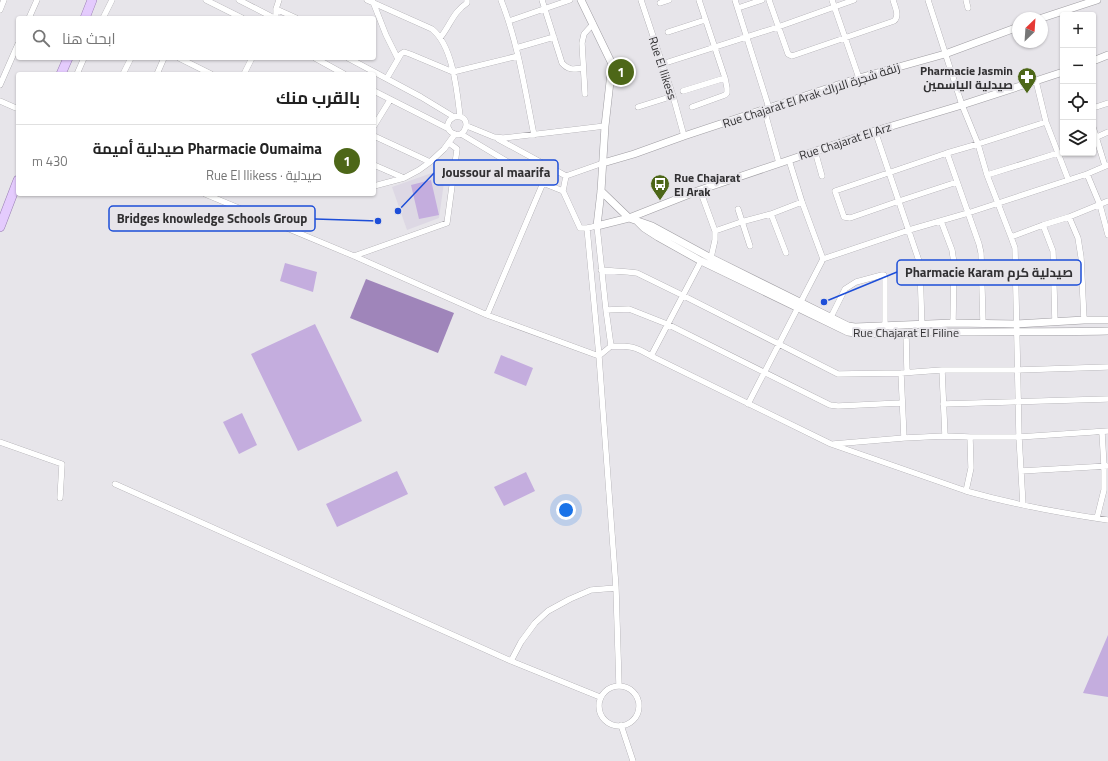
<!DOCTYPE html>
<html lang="ar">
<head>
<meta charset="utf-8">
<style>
  :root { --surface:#fff; --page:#f2f2f2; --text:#222; --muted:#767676; --line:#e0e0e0; --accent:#4d6718 }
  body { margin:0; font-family:"Titillium Web",Cairo,sans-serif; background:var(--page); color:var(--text); direction:rtl }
  .controls { position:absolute; right:12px; top:12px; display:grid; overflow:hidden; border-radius:4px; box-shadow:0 1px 3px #0004 }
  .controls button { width:36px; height:36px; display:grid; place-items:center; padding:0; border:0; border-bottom:1px solid var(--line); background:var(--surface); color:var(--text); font:20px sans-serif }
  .compass { position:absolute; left:1012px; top:12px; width:36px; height:36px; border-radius:50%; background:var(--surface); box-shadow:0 1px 3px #0004; rotate:25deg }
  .you { position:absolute; left:566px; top:510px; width:14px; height:14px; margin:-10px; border:3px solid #fff; border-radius:50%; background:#1a73e8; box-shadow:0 0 0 6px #1a73e833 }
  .badge { display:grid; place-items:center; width:26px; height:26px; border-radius:50%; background:var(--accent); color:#fff; font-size:13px; font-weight:700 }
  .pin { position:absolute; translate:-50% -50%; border:2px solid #fff; box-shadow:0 1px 4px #0006 }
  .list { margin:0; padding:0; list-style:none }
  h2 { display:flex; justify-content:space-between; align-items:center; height:52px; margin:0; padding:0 16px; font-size:17px }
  h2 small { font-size:13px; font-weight:400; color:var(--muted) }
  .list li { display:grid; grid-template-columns:26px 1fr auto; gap:12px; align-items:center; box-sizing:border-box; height:72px; padding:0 16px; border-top:1px solid var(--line) }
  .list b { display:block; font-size:15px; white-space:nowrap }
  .list p { margin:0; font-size:13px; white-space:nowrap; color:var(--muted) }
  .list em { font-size:13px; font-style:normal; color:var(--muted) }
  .icon { flex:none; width:22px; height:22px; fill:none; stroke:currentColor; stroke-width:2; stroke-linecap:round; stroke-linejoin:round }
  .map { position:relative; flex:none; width:1108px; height:761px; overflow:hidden; direction:ltr }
  .search { position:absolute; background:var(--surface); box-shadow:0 1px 3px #0004; left:16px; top:16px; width:360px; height:44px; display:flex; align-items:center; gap:10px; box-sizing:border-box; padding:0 14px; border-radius:4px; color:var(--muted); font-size:15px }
  .panel { position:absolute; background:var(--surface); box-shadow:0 1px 3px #0004; left:16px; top:72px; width:360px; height:124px; border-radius:4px; direction:rtl }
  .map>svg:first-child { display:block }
  .built { fill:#ddd8e4 }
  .green { fill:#c4adde }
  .water { fill:#9f85ba }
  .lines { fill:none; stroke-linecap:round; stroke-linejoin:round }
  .minor-casing { stroke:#9f9da2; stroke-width:6 }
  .tertiary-casing { stroke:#9f9da2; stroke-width:8 }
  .primary-casing { stroke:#9a7fb5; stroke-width:10 }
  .minor { stroke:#fff; stroke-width:5.5 }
  .tertiary { stroke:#fff; stroke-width:7 }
  .primary { stroke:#e4cbfd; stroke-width:9 }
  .labels { text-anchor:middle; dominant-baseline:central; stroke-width:4; stroke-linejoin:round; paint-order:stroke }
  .street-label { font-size:12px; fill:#313032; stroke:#e7e5ea }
  .poi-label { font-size:12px; font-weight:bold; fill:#313032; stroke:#e7e5ea; text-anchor:end }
  .leader { fill:none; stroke:#1d4ed8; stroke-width:1.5 }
  .callout-dot { fill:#1d4ed8; stroke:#e7e5ea; stroke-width:1.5 }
  .callout { fill:#e7e5ea; stroke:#1d4ed8; stroke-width:1.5 }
  .callout-label { font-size:13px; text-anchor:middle; font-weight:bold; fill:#313032 }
</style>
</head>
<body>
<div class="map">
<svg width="1108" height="761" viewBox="0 0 1108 761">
  <rect width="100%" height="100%" fill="#e7e5ea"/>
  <!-- built -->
  <path class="built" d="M446,168L439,218L407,230L392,187Z"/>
  <!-- green -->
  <path class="green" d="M431,180L439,215L419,219L411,185Z
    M285,263L317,272L313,292L280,281Z
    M315,324L362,421L298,451L251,354Z
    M501,355L533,368L526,386L494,373Z
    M242,413L257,445L239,454L223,422Z
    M397,471L408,494L337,527L326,504Z
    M526,472L535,491L504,506L494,487Z
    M1108,635V697L1083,693Z"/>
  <!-- water -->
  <path class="water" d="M366,279L454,313L438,353L350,318Z"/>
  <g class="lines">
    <!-- minor casing -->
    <g class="minor-casing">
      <path id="minor" d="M206,0L242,18
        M239,0L274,18
        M367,0L432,29C453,46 457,91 460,116
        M501,0C518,43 525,90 534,135
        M542,0L562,63C569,71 574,69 583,68
        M641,0L673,96L684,136
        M735,0L769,108
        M769,0L787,51L788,54L792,56L894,21C900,16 895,7 893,0
        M832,0L859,78
        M928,0L962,105L978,144L987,175L1011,237L1015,248L1019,437L1023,505
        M966,0L968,8
        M373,2L386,35L398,59
        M660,3L669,0
        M738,8L762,0
        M276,9L296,18
        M0,10L4,0
        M29,18L37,0
        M103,18L112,0
        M276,18V9L279,0
        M509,21L570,0
        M668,32L705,20
        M440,38C450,26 453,12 467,3V0
        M516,48L554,37
        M179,58L211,74
        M315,58L344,74
        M348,58L421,97L454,117C475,113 465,144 451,132C445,127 448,120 454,117
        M662,64L778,27L854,0
        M77,74L84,58
        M123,74L131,58
        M157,74L164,58
        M244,74L252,58
        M387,78L401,54L404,52L410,54L453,72L518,56
        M1036,81L1046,122L1068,179
        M0,85L18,44
        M374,91L449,129
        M683,91L725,78
        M585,94L582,43L584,34L593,24
        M0,101L16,108
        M638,107L673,96
        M692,107L725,95L727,93V88L725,78L699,0
        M1093,108L1108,103
        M764,109L779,163
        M374,126L390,100
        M467,126L494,137L503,138L605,126
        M1093,127L1105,166
        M875,131L920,264L922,332
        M374,136L430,162
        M1097,137L1108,132
        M498,139L566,176
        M815,151L822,176
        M947,153L979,244L981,253L983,323
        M789,160L802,202L823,259
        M374,165L404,178
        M1087,174L1100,205L1108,235
        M987,175L1058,153
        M957,182L899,201L850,218L844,217L835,191L947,153L978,144L1046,122
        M374,186L404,178L419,170L430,162L444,149L455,134
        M700,190L715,231V240L710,262
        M563,191L566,176L603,163
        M205,194L354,256L487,315L599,356L611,346L606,310L597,226L587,228H580L563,191L543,183L461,134
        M738,209L750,246
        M771,214L786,253
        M1069,217L1078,238L1081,257L1084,320
        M941,221L952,250L954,263L953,323
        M1043,225L1053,251L1055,322
        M587,228L599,356L616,588L619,686
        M715,231L741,222L771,214L802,202
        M1011,237L1043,225L1069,217L1108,201
        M354,256L447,223L457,149L449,143
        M601,270L628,272L637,273L682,295L838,374L901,373L942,370H1017L1108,367
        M606,310L629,309L667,324L830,405L838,406L901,403
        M487,315L543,183
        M831,317L845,289L856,282L882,275H884L885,279V326
        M906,333L907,372
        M611,346C631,346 634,346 651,356L831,444L966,491C1012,504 1060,513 1108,520
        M651,356L701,261
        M942,370L945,436
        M901,373L904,438
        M748,404L823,259L909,230L968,213L1087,174L1108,165
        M943,404L1108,399
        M0,442L62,464L60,498
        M833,444L904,438L945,436L970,437H1019L1108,431
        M1021,471L1108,466
        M115,484L511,661L600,697
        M966,491L971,468L970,437
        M1097,518L1104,490V466L1102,432
        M511,661L521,642L535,623L548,611L570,599L591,590L616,588
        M599 706a20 20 0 1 1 40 0a20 20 0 1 1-40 0Z
        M621,725L633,761"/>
    </g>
    <!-- tertiary casing -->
    <g class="tertiary-casing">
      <path id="tertiary" d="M581,0L612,64L605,126L601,191L597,226L629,218L700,190L875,131L962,105L1063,72
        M1042,18L1097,0
        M1093,61L1108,55
        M603,163L634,154L684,136L859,78L945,54L1018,27
        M601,191L629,218L652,226L711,258L848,326L855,327L953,323L1016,324L1084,320H1108
        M638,222L644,228L658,237L701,261L848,332C873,336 899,332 924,332C986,332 1047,332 1108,331"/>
    </g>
    <!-- primary casing -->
    <g class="primary-casing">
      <path id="primary" d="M85,18L92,0
        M61,74L68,58
        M0,227L18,180"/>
    </g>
    <!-- minor -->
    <use href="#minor" class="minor"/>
    <!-- tertiary -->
    <use href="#tertiary" class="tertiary"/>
    <!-- primary -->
    <use href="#primary" class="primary"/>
  </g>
  <!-- icons -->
  <defs>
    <g id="pharmacy-pin" transform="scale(1)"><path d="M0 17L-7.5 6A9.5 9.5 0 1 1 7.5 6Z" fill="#4d6718" stroke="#e7e5ea"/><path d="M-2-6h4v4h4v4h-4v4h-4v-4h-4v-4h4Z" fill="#fff"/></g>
    <g id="bus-pin" transform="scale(1)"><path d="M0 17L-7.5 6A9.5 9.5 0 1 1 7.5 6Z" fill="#4d6718" stroke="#e7e5ea"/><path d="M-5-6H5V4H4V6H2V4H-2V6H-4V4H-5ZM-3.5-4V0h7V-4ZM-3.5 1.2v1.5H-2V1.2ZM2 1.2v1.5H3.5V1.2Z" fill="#fff"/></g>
  </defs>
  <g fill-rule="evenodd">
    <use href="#pharmacy-pin" x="1027" y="77"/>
    <use href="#bus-pin" x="660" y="184"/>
  </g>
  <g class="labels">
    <!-- street labels -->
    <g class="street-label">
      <text transform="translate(663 68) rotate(72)">Rue El Ilikess</text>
      <text transform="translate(811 95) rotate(-18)">Rue Chajarat El Arak زنقة شجرة الاراك</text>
      <text transform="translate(845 141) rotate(-18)">Rue Chajarat El Arz</text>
      <text x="906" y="332">Rue Chajarat El Filine</text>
    </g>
    <!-- poi labels -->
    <g class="poi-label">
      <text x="1013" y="70">Pharmacie Jasmin<tspan x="1013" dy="14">صيدلية الياسمين</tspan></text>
      <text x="674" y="177" text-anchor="start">Rue Chajarat<tspan x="674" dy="14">El Arak</tspan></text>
    </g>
  </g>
  <!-- callouts -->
  <path class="leader" d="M398 211L434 173M378 221L315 219M824 302L897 272"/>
  <g class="callout-dot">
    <circle cx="398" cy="211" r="4"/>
    <circle cx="378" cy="221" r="4"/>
    <circle cx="824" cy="302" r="4"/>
  </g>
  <g class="callout">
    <rect x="434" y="160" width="124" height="25" rx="4"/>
    <rect x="109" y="206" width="206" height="25" rx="4"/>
    <rect x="897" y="260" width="184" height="25" rx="4"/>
  </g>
  <g class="callout-label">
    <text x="496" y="177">Joussour al maarifa</text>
    <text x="212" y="223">Bridges knowledge Schools Group</text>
    <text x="989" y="277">Pharmacie Karam صيدلية كرم</text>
  </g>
</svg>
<div class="controls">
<button>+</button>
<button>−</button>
<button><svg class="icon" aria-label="locate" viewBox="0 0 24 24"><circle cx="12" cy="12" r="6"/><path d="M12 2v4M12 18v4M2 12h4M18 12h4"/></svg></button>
<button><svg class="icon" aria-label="layers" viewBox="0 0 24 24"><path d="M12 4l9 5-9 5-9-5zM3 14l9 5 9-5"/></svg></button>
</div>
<svg class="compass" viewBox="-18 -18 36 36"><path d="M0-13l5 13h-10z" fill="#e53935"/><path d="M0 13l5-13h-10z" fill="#767676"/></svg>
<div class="you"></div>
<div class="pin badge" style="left:621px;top:72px">1</div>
<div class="search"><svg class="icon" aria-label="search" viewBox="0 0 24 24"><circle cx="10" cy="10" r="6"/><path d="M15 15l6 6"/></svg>ابحث هنا</div>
<section class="panel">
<h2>بالقرب منك<small></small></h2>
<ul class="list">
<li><span class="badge">1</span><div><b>Pharmacie Oumaima صيدلية أميمة</b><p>صيدلية · Rue El Ilikess</p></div><em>430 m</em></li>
</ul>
</section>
</div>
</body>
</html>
